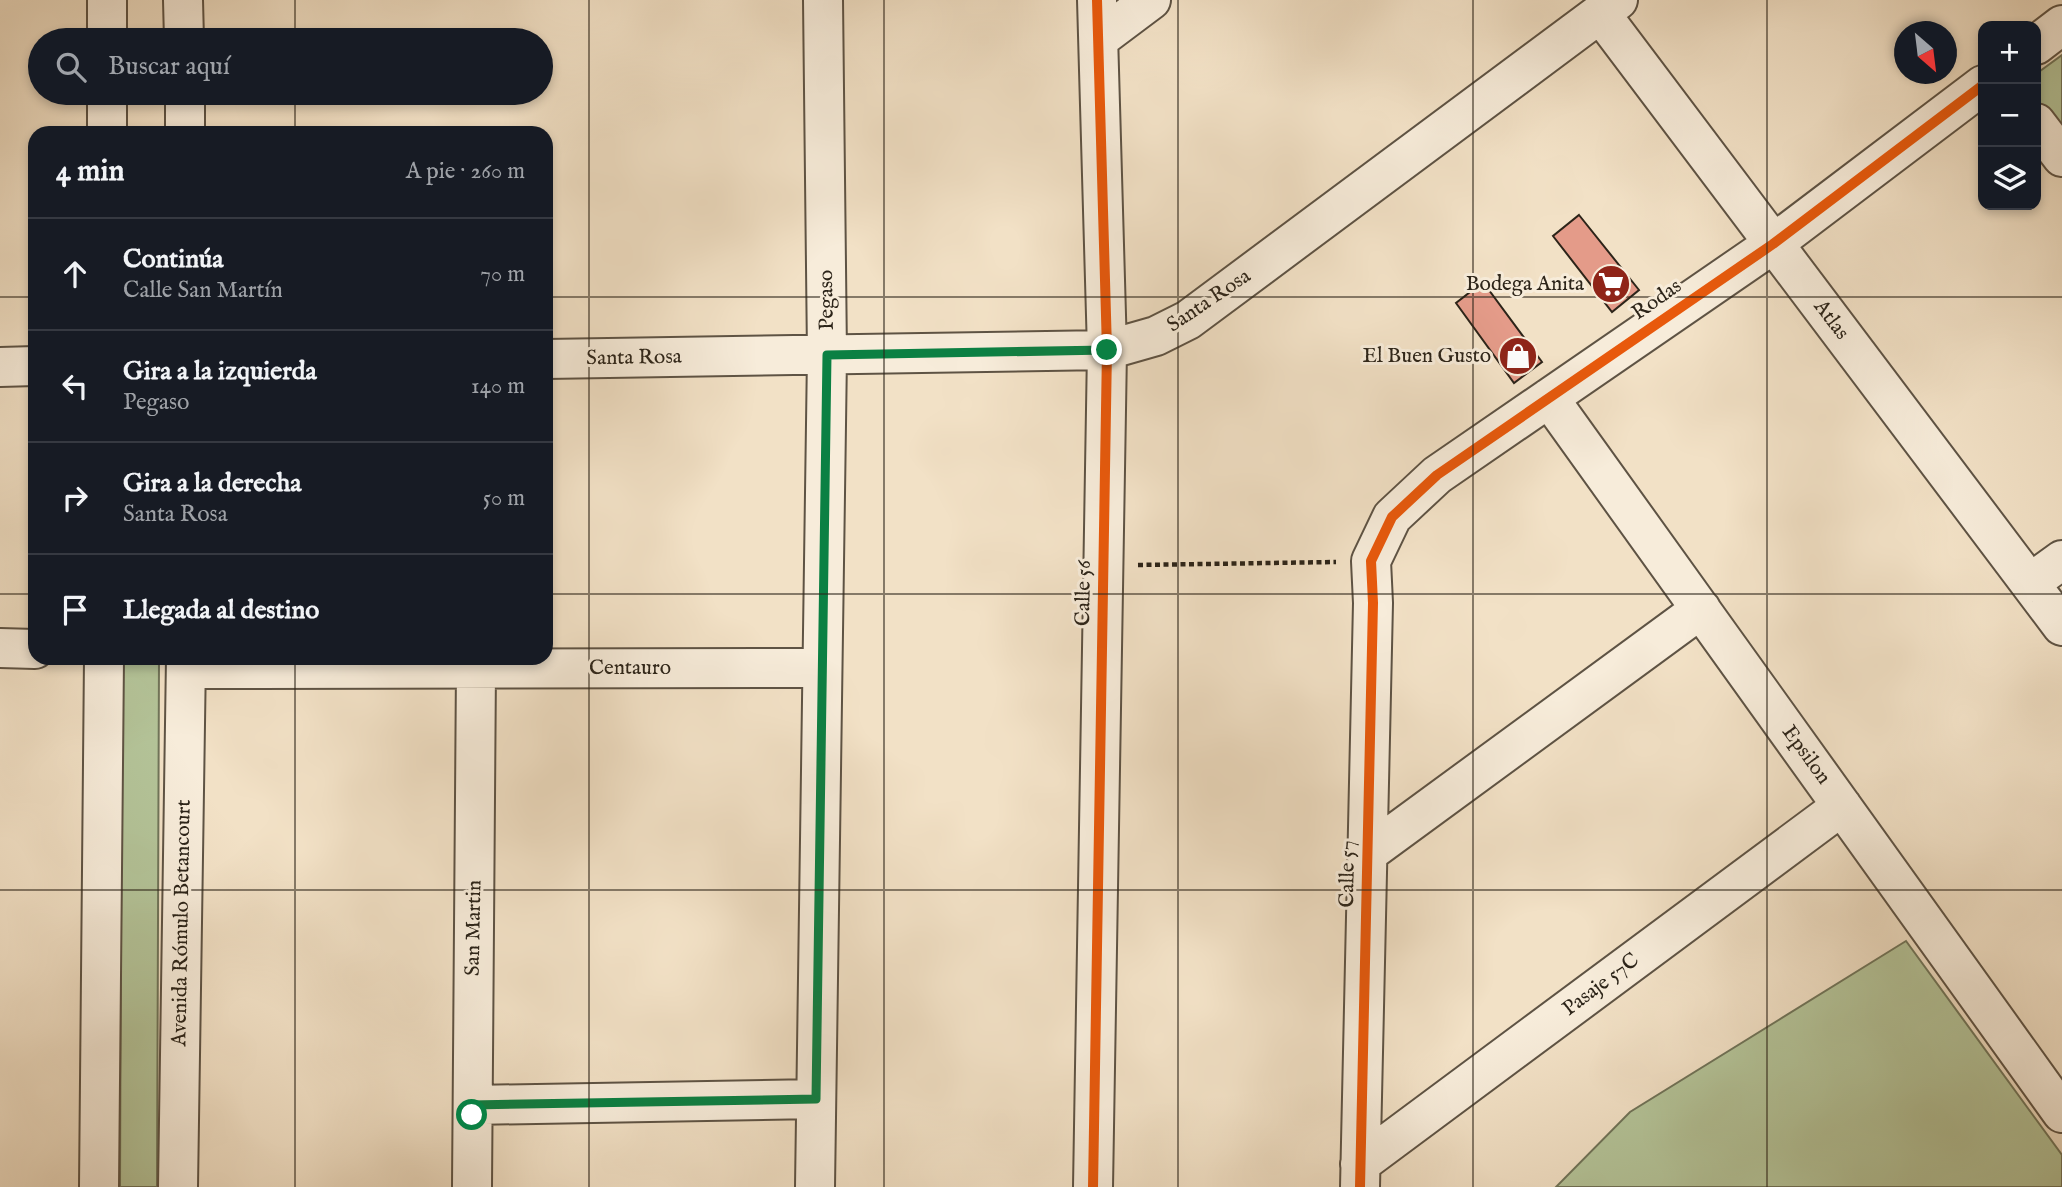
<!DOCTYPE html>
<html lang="es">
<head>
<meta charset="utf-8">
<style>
  :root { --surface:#171b24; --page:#242831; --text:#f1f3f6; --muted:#9ea1a6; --line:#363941 }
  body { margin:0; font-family:"IM FELL English",serif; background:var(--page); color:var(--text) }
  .controls { position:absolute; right:21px; top:21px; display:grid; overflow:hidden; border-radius:14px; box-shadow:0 4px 10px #0003 }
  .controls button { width:63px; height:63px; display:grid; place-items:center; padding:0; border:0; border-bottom:2px solid var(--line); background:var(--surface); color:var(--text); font:35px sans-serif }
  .compass { position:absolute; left:1894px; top:21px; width:63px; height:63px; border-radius:50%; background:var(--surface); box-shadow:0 4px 10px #0003; rotate:152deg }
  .stop { position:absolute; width:21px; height:21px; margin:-16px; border:5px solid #0b8043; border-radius:50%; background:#fff }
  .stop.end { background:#0b8043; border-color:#fff; box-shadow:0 2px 7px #0008 }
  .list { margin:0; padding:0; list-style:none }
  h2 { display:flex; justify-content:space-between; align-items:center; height:91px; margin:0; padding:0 28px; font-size:30px }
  h2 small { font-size:23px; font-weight:400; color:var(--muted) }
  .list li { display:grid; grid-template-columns:46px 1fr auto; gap:21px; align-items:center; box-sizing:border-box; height:112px; padding:0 28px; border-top:2px solid var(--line) }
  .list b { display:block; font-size:26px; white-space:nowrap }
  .list p { margin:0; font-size:23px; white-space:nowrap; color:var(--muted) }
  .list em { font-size:23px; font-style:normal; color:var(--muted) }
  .icon { flex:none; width:38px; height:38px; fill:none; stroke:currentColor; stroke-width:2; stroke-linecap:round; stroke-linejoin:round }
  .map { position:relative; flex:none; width:2062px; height:1187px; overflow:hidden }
  .search { position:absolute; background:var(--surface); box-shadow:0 4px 10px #0003; left:28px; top:28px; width:525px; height:77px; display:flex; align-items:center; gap:18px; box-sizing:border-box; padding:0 24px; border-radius:38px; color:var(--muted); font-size:26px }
  .panel { position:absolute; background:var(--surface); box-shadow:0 4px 10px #0003; left:28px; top:126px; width:525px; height:539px; border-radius:21px }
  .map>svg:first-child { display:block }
  .green { fill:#b4c499; stroke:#707459; stroke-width:2 }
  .building { fill:#e49b89; stroke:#2c2419; stroke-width:2 }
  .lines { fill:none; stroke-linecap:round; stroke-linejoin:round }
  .minor-casing { stroke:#5e5344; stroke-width:42 }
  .path { stroke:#2c2419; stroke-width:4.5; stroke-dasharray:5 3.5; stroke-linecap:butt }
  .minor { stroke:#f7ecda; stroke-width:38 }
  .cycleway-casing { stroke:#f7ecda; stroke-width:15 }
  .cycleway { stroke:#e8590c; stroke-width:10 }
  .route { stroke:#0b8043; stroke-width:9 }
  .grid { fill:none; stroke:#2c2419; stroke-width:2; stroke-opacity:0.55 }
  .labels { text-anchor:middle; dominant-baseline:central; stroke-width:6; stroke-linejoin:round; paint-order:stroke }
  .poi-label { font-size:21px; fill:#2c2419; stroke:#f7ecda; text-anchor:end }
  .street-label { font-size:21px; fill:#2c2419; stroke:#f7ecda }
</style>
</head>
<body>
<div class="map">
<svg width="2062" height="1187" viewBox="0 0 2062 1187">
  <rect width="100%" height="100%" fill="#f2e1c6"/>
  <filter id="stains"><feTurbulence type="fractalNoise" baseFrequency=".00286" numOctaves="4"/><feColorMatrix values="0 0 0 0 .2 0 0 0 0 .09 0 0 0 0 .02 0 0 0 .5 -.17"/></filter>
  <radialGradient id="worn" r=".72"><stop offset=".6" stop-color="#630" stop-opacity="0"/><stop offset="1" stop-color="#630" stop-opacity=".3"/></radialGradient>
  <!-- green -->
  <path class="green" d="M2062,55V145L2036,110V74Z
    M122,658H159L157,1187H120Z
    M1906,941L2062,1155V1187H1556L1630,1112Z"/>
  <!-- building -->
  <path class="building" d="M1579,215L1639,290L1612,312L1553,236Z
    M1483,282L1542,362L1514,383L1456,303Z"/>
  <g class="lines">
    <!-- minor casing -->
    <g class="minor-casing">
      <path id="minor" d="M107,0V40
        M183,0L184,40
        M1600,13L2062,626
        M1099,39L1151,0
        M2036,45L2062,25
        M107,93V133
        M185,93V133
        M2036,123L2062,157
        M546,359L1107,350L1156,336L1188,320L1618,0
        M0,367L35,366
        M1549,398L2062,1113
        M2030,583L2062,560
        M0,648L35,649
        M186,669L822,668
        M1368,853L1701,609
        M473,1105L816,1099
        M1360,1164L1842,806
        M99,1187L104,658
        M178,1187L186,658
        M472,1187L476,668
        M815,1187L827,355L823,0
        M1093,1187L1107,350L1097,0
        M1360,1187L1373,603L1371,561L1392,517L1437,475L1773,244L1983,85"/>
    </g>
    <!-- path -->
    <path class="path" d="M1138,565L1336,562"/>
    <!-- minor -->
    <use href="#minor" class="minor"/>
    <!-- cycleway casing -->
    <g class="cycleway-casing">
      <path id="cycleway" d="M1093,1187L1107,350L1097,0
        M1360,1187L1373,603L1371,561L1392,517L1437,475L1773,244L1983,85"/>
    </g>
    <!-- cycleway -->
    <use href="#cycleway" class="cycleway"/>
  </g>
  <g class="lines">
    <!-- route -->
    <path class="route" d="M472,1115V1105L816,1099L827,355L1107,350"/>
  </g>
  <!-- grid -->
  <path class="grid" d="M295,0V40M589,0V1187M884,0V1187M1178,0V1187M1473,0V1187M1767,0V1187M295,93V133M0,297H35M546,297H2062M0,594H35M546,594H2062M295,658V1187M0,890H2062"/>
  <!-- icons -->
  <defs>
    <g id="supermarket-disc" transform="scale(2.0125)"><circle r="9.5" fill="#8f2418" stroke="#f7ecda"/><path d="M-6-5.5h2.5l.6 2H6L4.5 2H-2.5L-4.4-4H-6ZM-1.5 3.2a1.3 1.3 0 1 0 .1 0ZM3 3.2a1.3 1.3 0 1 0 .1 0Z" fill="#fff"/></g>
    <g id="shop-disc" transform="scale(2.0125)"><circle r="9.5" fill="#8f2418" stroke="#f7ecda"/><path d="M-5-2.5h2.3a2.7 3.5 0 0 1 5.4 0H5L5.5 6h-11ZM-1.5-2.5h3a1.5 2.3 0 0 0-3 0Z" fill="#fff"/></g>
  </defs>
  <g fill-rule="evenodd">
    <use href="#supermarket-disc" x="1611" y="284"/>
    <use href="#shop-disc" x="1518" y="356"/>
  </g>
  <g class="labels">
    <!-- poi labels -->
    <g class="poi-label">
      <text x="1584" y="284">Bodega Anita</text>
      <text x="1491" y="356">El Buen Gusto</text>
    </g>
    <!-- street labels -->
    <g class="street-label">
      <text transform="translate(827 300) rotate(-91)">Pegaso</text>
      <text transform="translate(1657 300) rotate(-35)">Rodas</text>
      <text transform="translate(1209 301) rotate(-34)">Santa Rosa</text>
      <text transform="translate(1831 320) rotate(53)">Atlas</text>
      <text transform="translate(634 358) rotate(-1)">Santa Rosa</text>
      <text transform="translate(1084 593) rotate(-89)">Calle 56</text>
      <text x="630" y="668">Centauro</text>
      <text transform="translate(1806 755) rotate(54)">Epsilon</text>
      <text transform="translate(1348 874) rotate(-89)">Calle 57</text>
      <text transform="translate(182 923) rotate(-89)">Avenida Rómulo Betancourt</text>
      <text transform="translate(474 928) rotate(-89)">San Martin</text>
      <text transform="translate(1601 985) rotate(-37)">Pasaje 57C</text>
    </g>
  </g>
  <rect width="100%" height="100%" filter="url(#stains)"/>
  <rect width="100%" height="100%" fill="url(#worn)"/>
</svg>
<div class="controls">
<button>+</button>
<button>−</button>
<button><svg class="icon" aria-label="layers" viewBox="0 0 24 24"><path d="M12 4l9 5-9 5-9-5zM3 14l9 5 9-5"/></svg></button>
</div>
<svg class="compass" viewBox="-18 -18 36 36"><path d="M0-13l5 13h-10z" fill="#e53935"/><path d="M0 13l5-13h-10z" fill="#9ea1a6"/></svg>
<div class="stop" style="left:472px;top:1115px"></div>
<div class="stop end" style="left:1107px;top:350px"></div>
<div class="search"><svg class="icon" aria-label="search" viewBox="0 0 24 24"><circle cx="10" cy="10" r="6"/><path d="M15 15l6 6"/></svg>Buscar aquí</div>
<section class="panel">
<h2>4 min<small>A pie · 260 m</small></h2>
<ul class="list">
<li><svg class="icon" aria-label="ahead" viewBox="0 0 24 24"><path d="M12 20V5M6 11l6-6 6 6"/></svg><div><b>Continúa</b><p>Calle San Martín</p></div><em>70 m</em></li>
<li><svg class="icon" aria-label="left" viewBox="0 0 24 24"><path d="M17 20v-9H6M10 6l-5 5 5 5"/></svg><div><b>Gira a la izquierda</b><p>Pegaso</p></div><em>140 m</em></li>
<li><svg class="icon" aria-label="right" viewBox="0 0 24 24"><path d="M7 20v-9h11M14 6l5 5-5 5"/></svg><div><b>Gira a la derecha</b><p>Santa Rosa</p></div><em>50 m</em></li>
<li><svg class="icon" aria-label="arrive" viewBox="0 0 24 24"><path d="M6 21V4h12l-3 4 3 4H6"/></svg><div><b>Llegada al destino</b></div></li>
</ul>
</section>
</div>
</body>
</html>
